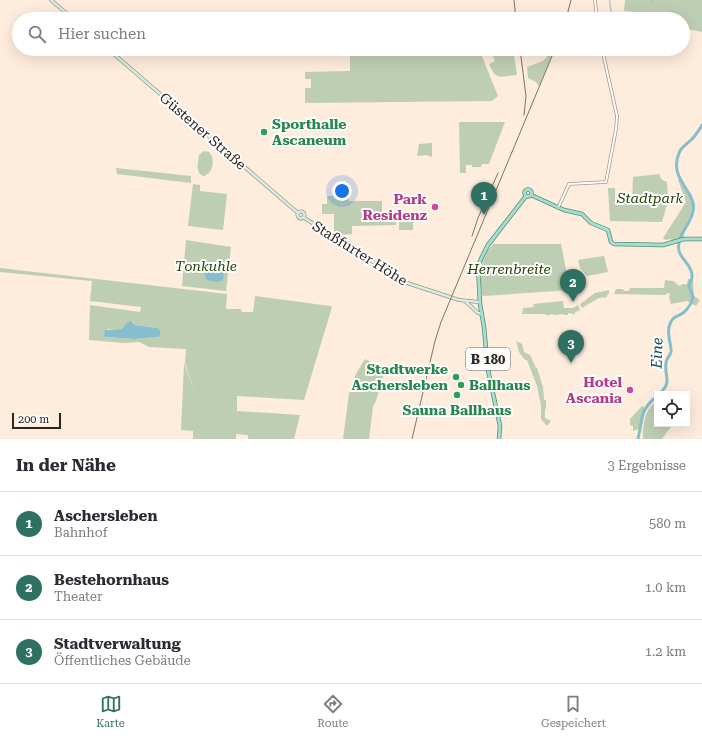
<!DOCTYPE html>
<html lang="de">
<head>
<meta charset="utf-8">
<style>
  :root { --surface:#fff; --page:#f2f2f3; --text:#2b2b33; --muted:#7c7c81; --line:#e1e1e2; --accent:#2e7162 }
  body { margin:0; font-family:"Roboto Serif",serif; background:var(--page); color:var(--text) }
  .controls { position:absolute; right:12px; bottom:12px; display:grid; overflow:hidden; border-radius:0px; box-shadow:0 4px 16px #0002 }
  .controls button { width:36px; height:36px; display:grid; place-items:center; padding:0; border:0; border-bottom:1px solid var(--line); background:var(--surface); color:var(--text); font:20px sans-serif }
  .scale { position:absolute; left:12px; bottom:10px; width:49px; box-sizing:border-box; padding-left:4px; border:2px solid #2c241d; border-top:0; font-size:11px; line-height:14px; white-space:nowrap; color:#2c241d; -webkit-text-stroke:3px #fdfdfd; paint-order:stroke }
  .you { position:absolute; left:342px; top:191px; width:14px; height:14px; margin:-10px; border:3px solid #fff; border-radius:50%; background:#1a73e8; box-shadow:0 0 0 6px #1a73e833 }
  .badge { display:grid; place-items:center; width:26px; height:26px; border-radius:50%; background:var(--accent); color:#fff; font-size:13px; font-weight:700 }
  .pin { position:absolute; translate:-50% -33px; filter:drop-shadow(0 1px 2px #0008) }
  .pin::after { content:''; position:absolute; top:21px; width:14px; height:12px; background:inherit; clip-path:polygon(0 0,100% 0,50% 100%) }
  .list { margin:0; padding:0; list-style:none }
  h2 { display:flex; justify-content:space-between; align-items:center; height:52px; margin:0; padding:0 16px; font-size:17px }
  h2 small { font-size:13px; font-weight:400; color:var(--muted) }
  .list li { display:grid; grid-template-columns:26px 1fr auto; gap:12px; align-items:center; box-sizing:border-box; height:64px; padding:0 16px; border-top:1px solid var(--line) }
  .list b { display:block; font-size:15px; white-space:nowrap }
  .list p { margin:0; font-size:13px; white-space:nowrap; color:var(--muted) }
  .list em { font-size:13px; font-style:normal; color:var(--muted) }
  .icon { flex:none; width:22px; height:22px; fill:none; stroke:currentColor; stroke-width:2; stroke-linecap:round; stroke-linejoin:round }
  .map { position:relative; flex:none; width:702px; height:439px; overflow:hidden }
  .search { position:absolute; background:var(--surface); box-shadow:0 4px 16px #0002; left:12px; right:12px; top:12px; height:44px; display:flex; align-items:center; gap:10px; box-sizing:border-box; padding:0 14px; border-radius:22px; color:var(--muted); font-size:15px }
  .sheet { height:244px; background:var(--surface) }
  nav { display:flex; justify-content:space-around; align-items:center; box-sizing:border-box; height:56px; border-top:1px solid var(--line); background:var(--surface); font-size:11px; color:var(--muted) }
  nav a { display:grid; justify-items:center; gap:2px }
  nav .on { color:var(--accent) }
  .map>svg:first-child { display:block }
  .green { fill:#beceb3; fill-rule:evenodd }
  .water { fill:#85becc }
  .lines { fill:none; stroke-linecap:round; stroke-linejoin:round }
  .stream { stroke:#85becc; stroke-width:1 }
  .river { stroke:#85becc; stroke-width:3 }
  .tertiary-casing { stroke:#a99583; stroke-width:3.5 }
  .secondary-casing { stroke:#a99583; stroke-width:4 }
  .primary-casing { stroke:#548e79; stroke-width:4.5 }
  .tertiary { stroke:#fff; stroke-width:2 }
  .secondary { stroke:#d2eee6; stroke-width:2.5 }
  .primary { stroke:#a6ddcc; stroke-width:3 }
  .rail { stroke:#80746a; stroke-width:1 }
  .leisure-dot { fill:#2e9e5b; stroke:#fdfdfd; stroke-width:1.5 }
  .hotel-dot { fill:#d1479c; stroke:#fdfdfd; stroke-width:1.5 }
  .labels { text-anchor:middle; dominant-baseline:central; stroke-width:4; stroke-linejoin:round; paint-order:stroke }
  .shield { fill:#fdfdfd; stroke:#6b6560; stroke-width:1 }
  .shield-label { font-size:13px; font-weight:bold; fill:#2c241d }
  .leisure-label { font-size:14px; font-weight:bold; fill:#27864d; stroke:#fdfdfd; text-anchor:start }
  .street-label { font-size:14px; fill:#2c241d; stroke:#fdfdfd }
  .park-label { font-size:14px; font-style:italic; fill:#264204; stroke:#fdfdfd }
  .hotel-label { font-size:14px; font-weight:bold; fill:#b23c85; stroke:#fdfdfd; text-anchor:end }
  .water-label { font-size:15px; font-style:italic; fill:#144752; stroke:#fdfdfd }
</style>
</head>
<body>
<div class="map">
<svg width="702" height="439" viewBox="0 0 702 439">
  <rect width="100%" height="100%" fill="#feecdd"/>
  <!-- green -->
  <path class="green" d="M625,0H702V32L683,28V19L665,17V19H625L624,17H635L634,12L624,11Z
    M375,49H479L498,96L492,101L305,103V88H311V79H305V72L350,71V55H375Z
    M483,49H513L517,75C502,76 496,82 489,64L495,61L492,53L485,56Z
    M542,49H555L539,86L536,82L528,78L527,67L543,61L547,57L545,51L543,52Z
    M459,122H505L489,164H482L481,167H472V165H466V173H460Z
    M432,143V157L426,155L417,156L419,144Z
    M204,151L209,152C216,158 213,175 203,176C195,172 198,163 199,155Z
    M116,168L191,176V183L117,174Z
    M659,174L662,180L667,182L668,201L662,222L610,221L608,188H615V202H632L633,177Z
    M682,179L695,204V210L688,220L683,238L672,241L671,239L665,240L663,238L686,202L678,180Z
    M193,184L200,185V191L227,194L223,230L188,226Z
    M348,195L349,201H382V214H397L396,225L352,226V234L337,235L334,233V214H322V204H327V196Z
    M413,217V230H399V218Z
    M186,240L231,247L226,291L182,286Z
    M493,244H561L570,290L483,296L482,294C480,275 479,260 493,244Z
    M604,256L608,272L587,276L580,268L578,260Z
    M0,268L227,294L226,309H241L242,312H253L255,296L330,306L332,307L304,400L237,396V411L300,415L294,439H248V435L236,434V439H193V431L181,430L184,363L194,390L185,363L186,349L149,347L139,342L123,343L89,340L90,305L140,312L141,307L90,301L92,281L0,272ZM133,322L135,325L157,328L158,337L134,339L106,337L107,329H121L125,325Z
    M688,279L693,280L694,296L700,300L696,306L687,301L671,304L669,297L670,294L668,293L665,295L614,294L616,289H623L624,291H629L630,288H664L665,280L673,281L679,286L683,284H687Z
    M609,290V294L607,295V297L599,298L582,308L580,304L595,293Z
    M563,301L564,308H573L578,305L580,310L575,312V314L568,313V315H564V314L553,315V314H551V315H545V314H522L523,308L534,307L533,304Z
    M516,341L522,344L524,352L530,355L536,368H537L543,387L544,400H546V408L545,410V418L551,421L547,426L541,419V405L537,386L527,360H525L519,352Z
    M365,359L385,370L376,401L373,406L369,439H343L349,394L356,374Z
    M657,401V424H673L662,439H643C642,426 645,408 657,401Z
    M642,406L645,408L639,429L633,431V426L630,425V419Z"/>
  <!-- water -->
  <path class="water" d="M209,263C223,264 225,267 223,280L217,282L207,280L205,277L204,268Z
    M131,321L135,325L157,328L160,330V335L158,337L134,339L106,337L104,336L105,330L121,329L128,322Z"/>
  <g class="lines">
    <!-- stream -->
    <path class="stream" d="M610,0C609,6 612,13 613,19
      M652,1V0"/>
    <!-- river -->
    <path class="river" d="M659,394C673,382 664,377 666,363C666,359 670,356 671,352C672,346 667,337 669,327C672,316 675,318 683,313C688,309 692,302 693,297L689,286C689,282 693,279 692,275C692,266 681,259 679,251C676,235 691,225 693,211C697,191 668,180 679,153C681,147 687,144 691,140C695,136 699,130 702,125
      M638,439C643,418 639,411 657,396"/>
    <!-- tertiary casing -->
    <g class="tertiary-casing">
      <path id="tertiary" d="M595,0L597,19
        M558,208L569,184L606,182L616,129L617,116L602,49"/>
    </g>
    <!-- secondary casing -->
    <g class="secondary-casing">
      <path id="secondary" d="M51,0L73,19
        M108,49L298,213
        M297.5 215a3.5 3.5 0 1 1 7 0a3.5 3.5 0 1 1-7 0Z
        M303,217L404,282L459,300L479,302
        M465,301L478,313L482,314"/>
    </g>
    <!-- primary casing -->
    <g class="primary-casing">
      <path id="primary" d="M524.5 193a3.5 3.5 0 1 1 7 0a3.5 3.5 0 1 1-7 0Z
        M531,195L564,210L582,214L591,223L608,230L611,242L614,244L663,245L684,239H702
        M499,439L500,426L488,370L484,327L480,304L478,266L481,259L488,245L526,196"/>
    </g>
    <!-- tertiary -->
    <use href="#tertiary" class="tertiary"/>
    <!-- secondary -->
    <use href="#secondary" class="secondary"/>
    <!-- primary -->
    <use href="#primary" class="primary"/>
    <!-- rail -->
    <path class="rail" d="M514,0L516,19
      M566,19L571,0
      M520,49L526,96L524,115
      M472,236L478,218L498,173
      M412,439L435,341L441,322L555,49"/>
  </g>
  <!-- markers -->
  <g class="leisure-dot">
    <circle cx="264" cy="132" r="4"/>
    <circle cx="456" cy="377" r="4"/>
    <circle cx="461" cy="385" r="4"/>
    <circle cx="457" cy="395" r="4"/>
  </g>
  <g class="hotel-dot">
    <circle cx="435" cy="207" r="4"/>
    <circle cx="630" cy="390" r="4"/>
  </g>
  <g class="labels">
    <!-- shield labels -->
    <rect class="shield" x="466" y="348" width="44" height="22" rx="3"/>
    <g class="shield-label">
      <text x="488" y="359">B 180</text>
    </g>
    <!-- leisure labels -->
    <g class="leisure-label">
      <text x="272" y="124">Sporthalle<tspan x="272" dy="16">Ascaneum</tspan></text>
      <text x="448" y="369" text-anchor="end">Stadtwerke<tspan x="448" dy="16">Aschersleben</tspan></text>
      <text x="469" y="385">Ballhaus</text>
      <text x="457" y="410" text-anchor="middle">Sauna Ballhaus</text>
    </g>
    <!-- street labels -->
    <g class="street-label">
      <text transform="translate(203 131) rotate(41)">Güstener Straße</text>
      <text transform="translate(360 253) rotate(32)">Staßfurter Höhe</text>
    </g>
    <!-- park labels -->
    <g class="park-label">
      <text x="650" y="198">Stadtpark</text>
      <text x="206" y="266">Tonkuhle</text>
      <text x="509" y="269">Herrenbreite</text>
    </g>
    <!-- hotel labels -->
    <g class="hotel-label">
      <text x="427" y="199">Park<tspan x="427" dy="16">Residenz</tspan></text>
      <text x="622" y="382">Hotel<tspan x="622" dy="16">Ascania</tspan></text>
    </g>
    <!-- water labels -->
    <g class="water-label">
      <text transform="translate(657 353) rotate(-88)">Eine</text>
    </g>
  </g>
</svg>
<div class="controls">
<button><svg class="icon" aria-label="locate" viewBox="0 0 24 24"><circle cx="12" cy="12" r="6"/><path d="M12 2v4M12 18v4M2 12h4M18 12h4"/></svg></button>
</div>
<div class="scale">200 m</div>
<div class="you"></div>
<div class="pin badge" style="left:484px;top:215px">1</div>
<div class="pin badge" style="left:573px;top:302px">2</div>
<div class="pin badge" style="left:571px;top:363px">3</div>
<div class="search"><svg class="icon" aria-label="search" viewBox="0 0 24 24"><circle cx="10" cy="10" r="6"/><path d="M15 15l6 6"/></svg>Hier suchen</div>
</div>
<section class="sheet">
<h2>In der Nähe<small>3 Ergebnisse</small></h2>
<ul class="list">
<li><span class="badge">1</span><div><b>Aschersleben</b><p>Bahnhof</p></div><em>580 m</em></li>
<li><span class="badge">2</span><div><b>Bestehornhaus</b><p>Theater</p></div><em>1.0 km</em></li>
<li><span class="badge">3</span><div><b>Stadtverwaltung</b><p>Öffentliches Gebäude</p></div><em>1.2 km</em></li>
</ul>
</section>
<nav>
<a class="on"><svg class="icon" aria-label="map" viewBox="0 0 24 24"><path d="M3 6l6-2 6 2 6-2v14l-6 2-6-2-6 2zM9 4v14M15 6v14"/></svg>Karte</a>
<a><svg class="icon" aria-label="directions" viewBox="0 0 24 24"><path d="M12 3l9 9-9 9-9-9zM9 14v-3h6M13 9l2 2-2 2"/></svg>Route</a>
<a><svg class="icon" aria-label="saved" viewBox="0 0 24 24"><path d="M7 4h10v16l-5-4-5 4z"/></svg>Gespeichert</a>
</nav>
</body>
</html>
